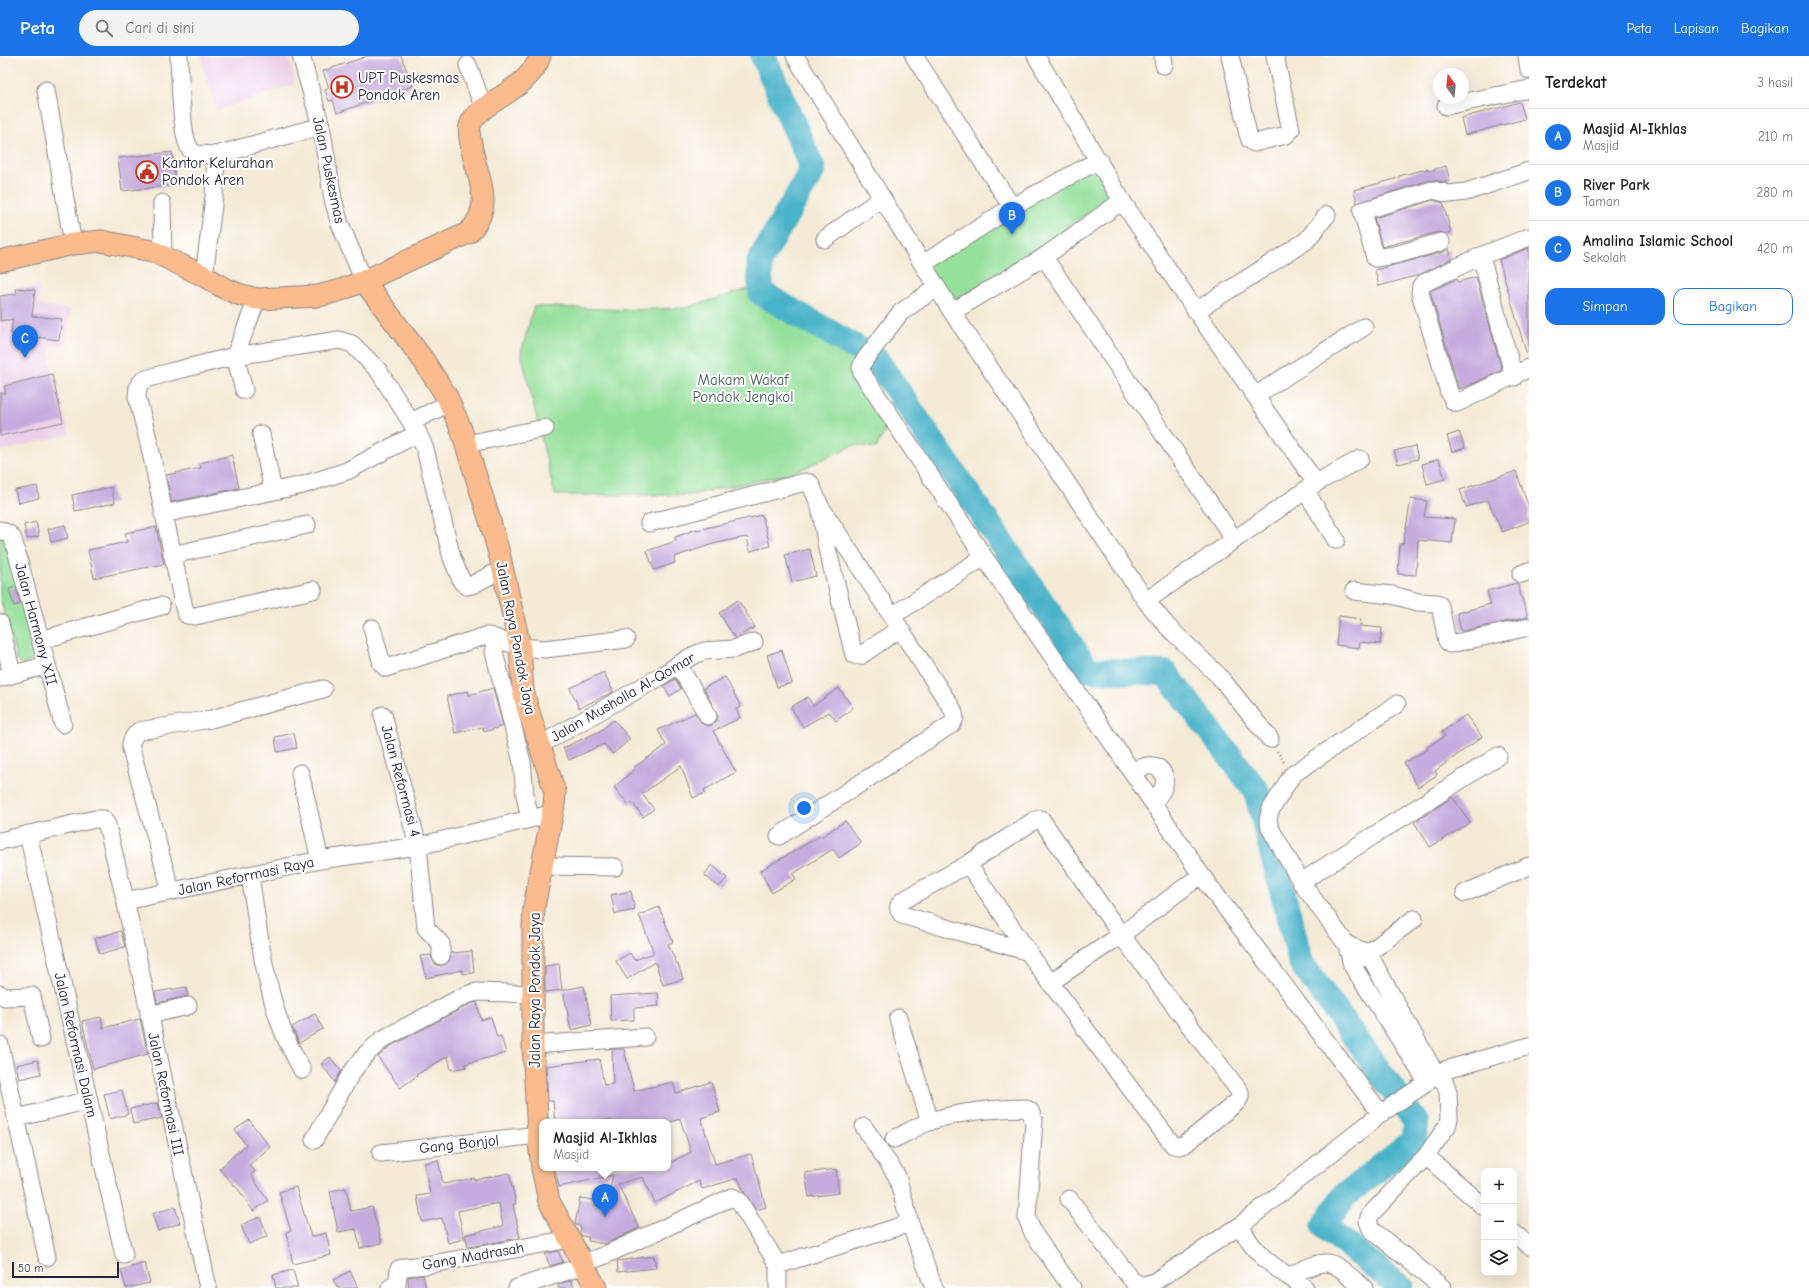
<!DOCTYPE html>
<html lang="id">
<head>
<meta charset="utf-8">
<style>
  :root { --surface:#fff; --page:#f2f2f2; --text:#202124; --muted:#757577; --line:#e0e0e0; --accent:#1a73e8 }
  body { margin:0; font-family:"Comic Neue",sans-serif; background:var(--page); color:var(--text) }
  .controls { position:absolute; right:12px; bottom:12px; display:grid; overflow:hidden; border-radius:8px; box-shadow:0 4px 16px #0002 }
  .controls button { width:36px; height:36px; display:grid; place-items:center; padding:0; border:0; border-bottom:1px solid var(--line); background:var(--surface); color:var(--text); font:20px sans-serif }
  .compass { position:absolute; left:1433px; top:12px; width:36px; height:36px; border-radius:50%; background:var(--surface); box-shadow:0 4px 16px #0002; rotate:345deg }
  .scale { position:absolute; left:12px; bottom:10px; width:107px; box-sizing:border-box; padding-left:4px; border:2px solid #22223b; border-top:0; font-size:11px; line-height:14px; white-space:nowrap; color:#22223b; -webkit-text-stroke:3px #fff; paint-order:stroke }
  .you { position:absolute; left:804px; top:752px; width:14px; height:14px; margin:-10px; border:3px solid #fff; border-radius:50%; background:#1a73e8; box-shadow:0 0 0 6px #1a73e833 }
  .badge { display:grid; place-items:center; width:26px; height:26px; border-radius:50%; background:var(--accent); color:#fff; font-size:13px; font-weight:700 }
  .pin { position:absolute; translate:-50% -33px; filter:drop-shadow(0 1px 2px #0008) }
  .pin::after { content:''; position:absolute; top:21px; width:14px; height:12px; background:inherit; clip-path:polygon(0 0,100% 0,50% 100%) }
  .popup { position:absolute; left:539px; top:1063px; width:132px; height:52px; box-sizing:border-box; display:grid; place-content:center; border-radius:8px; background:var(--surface); filter:drop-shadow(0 1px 3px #0005); font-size:13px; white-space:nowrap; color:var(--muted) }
  .popup b { font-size:15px; color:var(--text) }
  .popup::after { content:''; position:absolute; left:50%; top:100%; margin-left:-8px; border:8px solid transparent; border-top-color:var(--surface) }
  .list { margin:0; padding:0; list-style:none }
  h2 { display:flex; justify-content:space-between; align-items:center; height:52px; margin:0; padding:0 16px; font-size:17px }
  h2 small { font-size:13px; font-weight:400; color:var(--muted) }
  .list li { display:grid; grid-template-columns:26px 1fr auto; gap:12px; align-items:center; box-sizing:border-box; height:56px; padding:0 16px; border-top:1px solid var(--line) }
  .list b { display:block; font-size:15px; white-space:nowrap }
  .list p { margin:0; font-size:13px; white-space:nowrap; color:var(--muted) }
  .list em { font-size:13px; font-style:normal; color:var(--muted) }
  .actions { display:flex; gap:8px; padding:12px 16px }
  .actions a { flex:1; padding:9px 0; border:1px solid var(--accent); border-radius:12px; text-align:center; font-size:14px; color:var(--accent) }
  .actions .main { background:var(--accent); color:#fff }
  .icon { flex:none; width:22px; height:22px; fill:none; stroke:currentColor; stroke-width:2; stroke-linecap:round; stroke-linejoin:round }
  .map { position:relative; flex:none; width:1529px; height:1232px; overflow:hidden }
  header { display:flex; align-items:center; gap:24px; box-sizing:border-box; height:56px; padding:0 20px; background:var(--accent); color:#fff }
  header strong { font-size:19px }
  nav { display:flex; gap:22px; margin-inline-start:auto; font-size:14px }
  .search { width:280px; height:36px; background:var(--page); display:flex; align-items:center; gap:10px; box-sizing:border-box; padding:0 14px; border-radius:22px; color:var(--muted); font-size:15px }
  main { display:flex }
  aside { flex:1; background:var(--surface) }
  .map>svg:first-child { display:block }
  .built { fill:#edd0e8 }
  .green { fill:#95e09b; stroke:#5c816b }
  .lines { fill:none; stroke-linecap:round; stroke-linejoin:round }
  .river { stroke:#4ab3c9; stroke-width:26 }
  .building { fill:#c6acde }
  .minor-casing { stroke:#8b8688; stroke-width:19 }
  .major-casing { stroke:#8b8688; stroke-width:23 }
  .path { stroke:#8b8688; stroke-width:2.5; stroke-dasharray:1 3; stroke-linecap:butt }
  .minor { stroke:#fff; stroke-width:17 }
  .major { stroke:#fbbb8c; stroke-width:21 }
  .labels { text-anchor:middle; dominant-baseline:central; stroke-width:4; stroke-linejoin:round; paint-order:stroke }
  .poi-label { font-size:15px; fill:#22223b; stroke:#fff; text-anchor:start }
  .street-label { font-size:15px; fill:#22223b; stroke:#fff }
  .park-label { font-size:15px; fill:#445b58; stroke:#fff }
</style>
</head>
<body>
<header>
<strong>Peta</strong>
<div class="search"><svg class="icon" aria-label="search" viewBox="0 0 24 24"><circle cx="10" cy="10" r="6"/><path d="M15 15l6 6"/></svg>Cari di sini</div>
<nav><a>Peta</a><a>Lapisan</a><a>Bagikan</a></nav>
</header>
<main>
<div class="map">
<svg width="1529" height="1232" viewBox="0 0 1529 1232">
  <rect width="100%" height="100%" fill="#fff"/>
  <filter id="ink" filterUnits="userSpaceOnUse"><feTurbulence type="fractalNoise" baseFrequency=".025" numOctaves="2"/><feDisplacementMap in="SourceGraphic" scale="8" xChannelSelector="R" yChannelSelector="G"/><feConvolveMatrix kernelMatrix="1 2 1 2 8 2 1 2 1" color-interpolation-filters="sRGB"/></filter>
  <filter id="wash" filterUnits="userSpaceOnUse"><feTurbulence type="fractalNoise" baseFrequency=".012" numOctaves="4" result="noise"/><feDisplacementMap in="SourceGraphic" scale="16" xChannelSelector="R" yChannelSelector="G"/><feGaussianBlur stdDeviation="0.9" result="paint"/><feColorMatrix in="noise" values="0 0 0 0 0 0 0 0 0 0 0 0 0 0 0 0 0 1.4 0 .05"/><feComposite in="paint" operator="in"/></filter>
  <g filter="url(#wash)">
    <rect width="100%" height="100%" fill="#f4ead5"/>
    <!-- built -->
    <path class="built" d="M201,0H289L295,28L216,55Z
      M39,230V249L71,253L65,289L50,291L51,313L70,378L0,395V237Z"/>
    <!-- green -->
    <path class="green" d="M1099,104L1117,135L952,256L923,208Z
      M751,232L861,286L852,323L887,371L876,392L854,389L793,417L690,439H555L521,297L534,250L626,254L685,252Z
      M6,479L40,604L22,608L17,604L0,541V481Z"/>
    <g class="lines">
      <!-- river -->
      <path class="river" d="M763,0L813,113L759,206L761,237L876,303L1088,614L1165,617L1256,734L1301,907L1416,1066L1415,1084L1345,1139L1324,1170L1401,1232"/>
    </g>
    <g id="blocks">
      <!-- building -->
      <path class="building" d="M368,0H401L413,30L337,57L333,44L329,45L325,34L329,32L323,15Z
        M1520,46L1525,63L1465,79L1461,62Z
        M172,96L176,129L122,135L118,102Z
        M1446,110L1450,125L1444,126L1430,124L1357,147L1354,134L1399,122V120L1414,116L1428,113V115Z
        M1433,144L1443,147L1451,176L1446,178L1438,176L1382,191L1374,162Z
        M1449,192L1451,203L1419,219L1379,230L1375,214L1444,196Z
        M1529,192V296H1526L1499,204Z
        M1476,221L1502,314L1468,330L1459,333L1430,235L1457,223L1458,226Z
        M17,232L35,234L32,260L62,263L59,284L11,278L13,263L0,265V240L16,238Z
        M52,318L63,366L0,380V337H6L4,330Z
        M1459,376L1465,392L1452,396L1447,380Z
        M1415,390L1418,403L1398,408L1394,395Z
        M232,399L239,432L172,446L166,419L201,412L200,407Z
        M1439,403L1445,423L1427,428L1422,408Z
        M1516,415L1529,452V466L1502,476L1488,444L1466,451L1460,434Z
        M37,430L39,442L18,447L15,434Z
        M111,431L115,447L75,455L72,439Z
        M1411,443L1427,445L1424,461L1455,463L1452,487L1418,484L1416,519L1398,518L1400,488H1403Z
        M762,459L770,490L750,495L747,481L740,482L713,488L674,501L675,507L654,514L647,495L676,485L675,481L697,473V474Z
        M36,466L39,480L27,483L24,469Z
        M65,469L68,482L51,486L48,473Z
        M156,471L164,508L94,522L88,494L127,486L125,477Z
        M810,493L816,520L792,526L785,499Z
        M1517,527L1528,561L1461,575L1457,557L1491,548L1487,535Z
        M16,531L20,548L14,550L9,533Z
        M738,544L755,571L735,582L719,557Z
        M1339,560L1361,563L1360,570L1382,572L1380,588L1360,586L1359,592L1336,589Z
        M782,594L792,627L777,631L767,599Z
        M604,616L613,636L579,652L570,632Z
        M725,621L741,651L736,653L740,662L713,675L736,716L704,734L705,737L693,742L681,710L642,738L654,753L643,761L632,746L629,749L614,731L634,714L633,712L666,689L658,674L695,657L703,668L708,670L713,668L717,665L718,660L704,632Z
        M675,623L681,633L670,640L664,630Z
        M493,632L503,670L484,676L483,671L455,677L447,640L468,635L469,639Z
        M839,632L853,652L836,665L829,656L803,671L791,651L808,641L813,650Z
        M1466,659L1482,681L1435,715L1437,719L1418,731L1404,707L1428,693L1427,691L1445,680L1442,676Z
        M614,664L630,683L613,698L604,688L569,704L563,692L600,675Z
        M294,677L297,692L277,696L275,681Z
        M1453,741L1470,767L1430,791L1414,766Z
        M845,765L861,787L839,802L833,793L793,818L796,823L772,837L760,815L820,780L821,781Z
        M712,809L727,822L719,831L704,819Z
        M631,835L635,854L615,858L611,839Z
        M659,851L673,886L668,888L677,908H678L683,923L663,929L655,906L627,923L616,905L630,897L634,904L654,897L639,859Z
        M121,875L125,891L100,898L95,882Z
        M472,895L474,917L462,918V914L426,922L420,900L431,899L433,905L436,909L441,910L449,905L451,897Z
        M559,908L562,934L545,936V910Z
        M584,930L592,969L571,974L563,934Z
        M187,931L188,940L157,947L155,936Z
        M658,937L659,950L634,952V964L611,965L610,940Z
        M477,946L481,964L491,961L497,981L501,980L506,997L465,1008L466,1011L451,1014L448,1000L416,1019L417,1020L400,1032L378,1001L389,991L470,948Z
        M315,958L323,973L299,987L292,971Z
        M101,961L103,972L140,963L148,998L93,1013L82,965Z
        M612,993H624L634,1035L673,1026L676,1037L711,1026L720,1056L701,1062L715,1108L751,1098L766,1151L756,1154L744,1136L738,1122L702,1133L699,1125L655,1147L643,1121L618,1128L639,1172L605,1188L588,1185L589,1181L582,1180L580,1177L581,1171L575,1168L580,1142L607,1146L613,1119L559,1131L555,1112H668V1108L691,1096L680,1063L670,1066H613L612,1064L591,1066H555L553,1045H548L546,1010L599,1003L604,1029L613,1028Z
        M330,1001L341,1015L335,1026L321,1008Z
        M38,1004L41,1018L19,1023L16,1009Z
        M122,1034L128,1058L110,1063L104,1038Z
        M158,1047L162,1062L133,1068L130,1053Z
        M249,1064L270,1091L249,1109L255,1115L251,1119L268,1145L253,1155L239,1134L219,1113L246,1089L235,1074Z
        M438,1104L443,1128L474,1122V1124L509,1117L516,1148H513L520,1182L468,1191L465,1179L503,1170L499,1147L458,1155L464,1183L448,1187L442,1162L422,1166L417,1140L430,1138L424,1107Z
        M836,1113L839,1137L809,1141L805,1117Z
        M296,1131L311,1181L326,1177L331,1199L293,1208L286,1176L291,1175L279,1136Z
        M346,1132L351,1155L372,1151L382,1187L360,1192L356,1173L338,1176L330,1135Z
        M175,1151L180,1167L158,1175L152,1158Z
        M260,1161L268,1180L249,1188L241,1169Z
        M558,1195L563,1206L550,1210L545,1198Z
        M654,1200L656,1212L618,1216L617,1205Z
        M145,1207L150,1227L126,1232L121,1214Z
        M293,1214L298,1232H276L273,1219Z
        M350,1215L358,1232H338L333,1224Z
        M423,1219L426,1232H409L408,1221Z
        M571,1224L574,1232H559L558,1229Z"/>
    </g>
  </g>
  <g filter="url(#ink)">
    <use href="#blocks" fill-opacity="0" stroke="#8b8688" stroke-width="1"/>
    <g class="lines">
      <!-- minor casing -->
      <g class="minor-casing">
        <path id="minor" d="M179,0C180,17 181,79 189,91C190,94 193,96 195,98L216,99L321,70
          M301,0L321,70L333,143L340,168L364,225
          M795,0L952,256L1146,545L1168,571L1219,620L1270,683
          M914,0L1012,151
          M1163,0L1164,9
          M1230,0L1248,78L1250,84L1254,87L1286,79L1291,74L1275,0
          M1527,0L1529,14
          M468,9L484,53
          M46,34L73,188
          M1446,50L1529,33
          M1122,145L1196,255L1316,427
          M162,147L163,200
          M1529,181L1481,200L1424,227L1421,230L1420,237L1449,336L1454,346L1457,347L1529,312
          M825,183L882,142
          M1441,186L1395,199L1375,202L1362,155L1433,134L1449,138L1466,136L1529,115
          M1481,200L1514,321
          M1044,201L1234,483
          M923,208L1012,151L1099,104
          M204,220L214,141L216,99
          M937,231L900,257L863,306L861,312L862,317L984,501L1133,717L1201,819L1381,1058
          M257,243L235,300L170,316L143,324L138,331L137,341L149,387L184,552L187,559L195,560L313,534
          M1196,255L1306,185L1327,159
          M952,256L1044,201L1122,145L1036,0
          M244,334L235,300L339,284L352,288L378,314L418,377L425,393L452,502L462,526L467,530L472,529L502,513
          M1256,339L1364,271
          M411,366L449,347
          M261,378L273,435
          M466,388L545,372
          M1305,434L1336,484
          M163,458L303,429L347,415L418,377
          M649,467L805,426L810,427L820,450L827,492L854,599L860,600L899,573
          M0,474L9,478L13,483L63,668
          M172,499L307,469
          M1521,518L1529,515
          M1354,535L1392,539L1418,546L1437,547L1440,550L1447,585L1450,588L1529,571
          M1146,545L1316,427L1360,403
          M892,560L984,501
          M0,567L12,618
          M372,572L382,608L386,612L485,580H489L520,591L545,593L626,583
          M498,583L494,596L522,706L525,739L530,763
          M41,584L161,550
          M678,608L708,660
          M0,622L47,609
          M1397,648L1292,719L1270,755L1268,764L1270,772L1301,826L1347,889L1352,909L1427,1026
          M383,659L418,790L426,872L441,888V900
          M540,689L658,622L690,601L704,595L734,593L754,586
          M300,717L320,804
          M1133,717C1158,697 1178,723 1153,746
          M28,778L124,1199
          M779,780L952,668L955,662L953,654L820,450
          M0,785L95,763H103L107,769L125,843L208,1232
          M968,808L1040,913L1173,1089L1179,1090L1185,1088L1237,1046L1240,1041V1036L1121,879L1041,763L1035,764L968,808L902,845C897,851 898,853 902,859L1029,896
          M542,810L615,811
          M250,819C258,873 264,927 284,978C289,990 296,1002 302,1014
          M1301,826L1498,700
          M171,835L131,693C130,685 133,680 139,675L211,663L323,633
          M1465,837L1529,810
          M125,843L130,844L320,804L418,790L551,758
          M1347,889L1368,897L1435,1017L1445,1027L1448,1036L1449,1063L1447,1070L1426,1100L1370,1159L1368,1165L1371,1173L1443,1232
          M1360,903L1414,863
          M1051,926L1121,879L1201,819
          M0,938L4,941L32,940L41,983
          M149,959L188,950
          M898,962L930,1066
          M0,989L47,1201
          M533,989L645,981
          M17,1062L89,1044
          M864,1071L897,1120L910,1167
          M894,1083C906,1077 918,1070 931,1065C962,1055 993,1053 1025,1052L1030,1055L1034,1065L1027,1162L1033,1177L1072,1232
          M314,1084L352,1016L367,997L383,983L466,939L477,936L533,938
          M381,1097L538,1079
          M1426,1100L1484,1151
          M1069,1143L1132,1224C1140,1231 1145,1229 1154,1226L1241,1169
          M1514,1177L1529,1190
          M583,1207L603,1200L732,1141L739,1145L778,1209V1232
          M778,1209L910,1167L934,1232
          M1289,1220C1332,1200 1328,1202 1364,1232
          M390,1232L397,1228L399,1213L405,1211L426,1209L570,1183
          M517,1232L585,1209
          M1305,1232C1280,1214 1252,1200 1241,1169L1383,1056L1425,1028L1435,1017L1529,990"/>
      </g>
      <!-- major casing -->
      <g class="major-casing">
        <path id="major" d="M0,205L73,188L101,185L152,195L204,220L226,233L241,239L257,243L318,240L338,235L364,225L468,177C497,148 476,122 471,88C470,82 468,75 470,70C476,46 529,36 540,0
          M364,225L424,305L447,341L461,373L490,465L499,497L520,591L523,634L527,650L555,736L554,749L534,851L533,870V989L538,1079L542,1111
          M542,1112L549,1145L596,1232"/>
      </g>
      <!-- path -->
      <path class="path" d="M1277,695L1284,706"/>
      <!-- minor -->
      <use href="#minor" class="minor"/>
      <!-- major -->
      <use href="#major" class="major"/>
    </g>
  </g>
  <!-- icons -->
  <defs>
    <g id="hospital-ring" transform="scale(1.15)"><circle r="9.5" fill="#fff" stroke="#c8321e" stroke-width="1.5"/><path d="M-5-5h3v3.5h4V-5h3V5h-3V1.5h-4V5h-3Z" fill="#c8321e"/></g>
    <g id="civic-ring" transform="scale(1.15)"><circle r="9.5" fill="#fff" stroke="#c8321e" stroke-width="1.5"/><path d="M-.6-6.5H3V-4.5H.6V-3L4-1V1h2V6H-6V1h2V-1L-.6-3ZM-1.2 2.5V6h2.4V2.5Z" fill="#c8321e"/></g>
  </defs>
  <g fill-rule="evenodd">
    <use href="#hospital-ring" x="342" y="31"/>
    <use href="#civic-ring" x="147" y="116"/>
  </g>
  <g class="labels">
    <!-- poi labels -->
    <g class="poi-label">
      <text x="358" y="22">UPT Puskesmas<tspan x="358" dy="17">Pondok Aren</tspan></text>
      <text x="162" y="107">Kantor Kelurahan<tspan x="162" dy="17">Pondok Aren</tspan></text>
    </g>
    <!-- street labels -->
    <g class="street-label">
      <text transform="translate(329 114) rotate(78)">Jalan Puskesmas</text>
      <text transform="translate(36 568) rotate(75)">Jalan Harmony XII</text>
      <text transform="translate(516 582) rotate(79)">Jalan Raya Pondok Jaya</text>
      <text transform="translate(623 641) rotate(-30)">Jalan Musholla Al-Qomar</text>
      <text transform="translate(401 725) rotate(75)">Jalan Reformasi 4</text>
      <text transform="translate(246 820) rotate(-12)">Jalan Reformasi Raya</text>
      <text transform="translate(535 934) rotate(-90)">Jalan Raya Pondok Jaya</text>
      <text transform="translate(76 989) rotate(77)">Jalan Reformasi Dalam</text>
      <text transform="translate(166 1038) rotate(78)">Jalan Reformasi III</text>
      <text transform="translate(459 1088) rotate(-6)">Gang Bonjol</text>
      <text transform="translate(473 1200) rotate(-10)">Gang Madrasah</text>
    </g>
    <!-- park labels -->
    <g class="park-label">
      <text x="743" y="324">Makam Wakaf<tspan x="743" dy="17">Pondok Jengkol</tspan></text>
    </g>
  </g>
</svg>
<div class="controls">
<button>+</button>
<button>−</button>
<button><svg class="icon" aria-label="layers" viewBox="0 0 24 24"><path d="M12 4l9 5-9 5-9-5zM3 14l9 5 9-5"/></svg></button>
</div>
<svg class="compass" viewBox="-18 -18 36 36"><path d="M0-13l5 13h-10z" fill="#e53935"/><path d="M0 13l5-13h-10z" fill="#757577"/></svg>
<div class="scale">50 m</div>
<div class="you"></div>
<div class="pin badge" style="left:605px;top:1161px">A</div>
<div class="popup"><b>Masjid Al-Ikhlas</b>Masjid</div>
<div class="pin badge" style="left:1012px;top:179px">B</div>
<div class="pin badge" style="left:25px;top:302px">C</div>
</div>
<aside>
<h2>Terdekat<small>3 hasil</small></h2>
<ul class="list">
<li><span class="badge">A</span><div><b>Masjid Al-Ikhlas</b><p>Masjid</p></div><em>210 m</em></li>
<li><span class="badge">B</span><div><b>River Park</b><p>Taman</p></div><em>280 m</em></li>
<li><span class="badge">C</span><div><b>Amalina Islamic School</b><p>Sekolah</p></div><em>420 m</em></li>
</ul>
<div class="actions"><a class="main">Simpan</a><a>Bagikan</a></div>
</aside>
</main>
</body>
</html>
